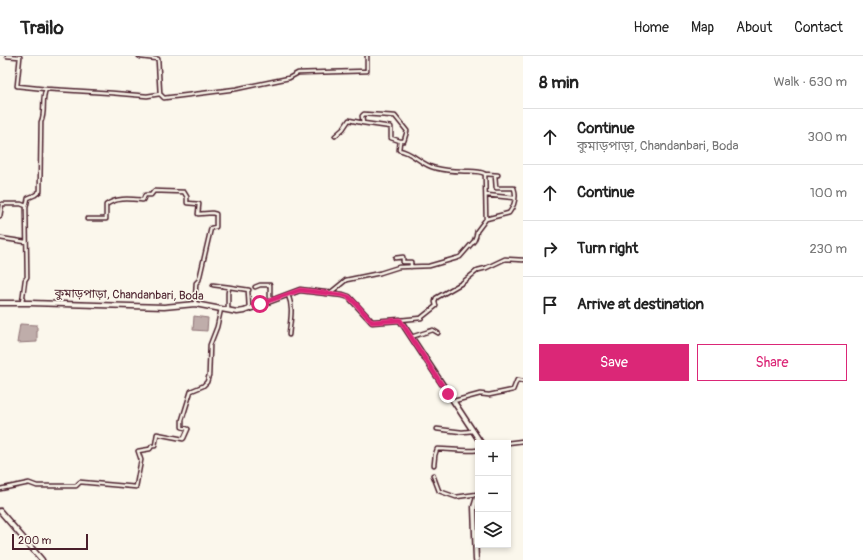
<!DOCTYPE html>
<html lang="en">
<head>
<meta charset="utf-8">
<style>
  :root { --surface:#fff; --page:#f6f6f6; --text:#222; --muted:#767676; --line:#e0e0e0; --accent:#db2777 }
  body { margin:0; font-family:Pangolin,"Noto Sans Bengali",sans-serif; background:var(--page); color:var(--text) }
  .controls { position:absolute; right:12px; bottom:12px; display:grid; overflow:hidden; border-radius:0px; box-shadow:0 2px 6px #0003 }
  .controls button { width:36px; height:36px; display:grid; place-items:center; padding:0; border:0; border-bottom:1px solid var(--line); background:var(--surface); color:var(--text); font:20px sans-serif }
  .scale { position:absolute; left:12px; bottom:10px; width:76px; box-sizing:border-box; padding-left:4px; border:2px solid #4a1f2b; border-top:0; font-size:11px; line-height:14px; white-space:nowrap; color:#4a1f2b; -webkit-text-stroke:3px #fbf7ec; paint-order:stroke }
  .stop { position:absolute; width:12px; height:12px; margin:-9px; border:3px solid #db2777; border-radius:50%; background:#fff }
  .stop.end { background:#db2777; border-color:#fff; box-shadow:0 1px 4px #0008 }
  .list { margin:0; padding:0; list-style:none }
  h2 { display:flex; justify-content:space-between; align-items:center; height:52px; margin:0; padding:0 16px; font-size:17px }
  h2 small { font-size:13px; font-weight:400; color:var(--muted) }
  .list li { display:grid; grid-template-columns:26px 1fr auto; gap:12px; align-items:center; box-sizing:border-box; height:56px; padding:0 16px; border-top:1px solid var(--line) }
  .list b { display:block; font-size:15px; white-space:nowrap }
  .list p { margin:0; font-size:13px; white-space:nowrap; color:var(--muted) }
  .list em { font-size:13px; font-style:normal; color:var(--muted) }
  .actions { display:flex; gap:8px; padding:12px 16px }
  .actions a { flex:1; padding:9px 0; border:1px solid var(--accent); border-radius:0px; text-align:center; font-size:14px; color:var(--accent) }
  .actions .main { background:var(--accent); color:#fff }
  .icon { flex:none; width:22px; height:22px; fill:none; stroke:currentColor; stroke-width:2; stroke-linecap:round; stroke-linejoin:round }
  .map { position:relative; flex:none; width:523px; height:504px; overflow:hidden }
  header { display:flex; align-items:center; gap:24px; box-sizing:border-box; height:56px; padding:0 20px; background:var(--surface); border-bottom:1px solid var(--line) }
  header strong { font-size:19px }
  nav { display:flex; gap:22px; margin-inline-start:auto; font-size:14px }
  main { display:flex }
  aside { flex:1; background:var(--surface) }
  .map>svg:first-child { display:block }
  .water { fill:#bfadaa; stroke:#907477 }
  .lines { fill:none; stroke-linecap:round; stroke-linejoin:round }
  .street-casing { stroke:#4a1f2b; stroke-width:5.5 }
  .secondary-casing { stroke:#4a1f2b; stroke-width:7 }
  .street { stroke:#fbf7ec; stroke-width:2.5 }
  .secondary { stroke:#fbf7ec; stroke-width:4 }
  .route { stroke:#db2777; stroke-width:5 }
  .labels { text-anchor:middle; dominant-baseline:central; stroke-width:3; stroke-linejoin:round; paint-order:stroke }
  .street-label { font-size:12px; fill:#4a1f2b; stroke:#fbf7ec }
</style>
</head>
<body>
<header>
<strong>Trailo</strong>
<nav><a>Home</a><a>Map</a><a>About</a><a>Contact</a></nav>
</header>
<main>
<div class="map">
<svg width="523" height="504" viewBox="0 0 523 504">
  <rect width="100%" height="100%" fill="#fbf7ec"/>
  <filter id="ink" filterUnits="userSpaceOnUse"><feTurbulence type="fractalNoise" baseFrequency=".025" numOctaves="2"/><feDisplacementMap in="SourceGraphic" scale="8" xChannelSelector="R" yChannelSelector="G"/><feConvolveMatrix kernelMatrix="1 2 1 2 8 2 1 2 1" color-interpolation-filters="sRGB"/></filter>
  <g filter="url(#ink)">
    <!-- water -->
    <path class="water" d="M194,260L208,262L207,275L193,274Z
      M20,268L37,269V286L17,287Z"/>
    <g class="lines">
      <!-- street casing -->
      <g class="street-casing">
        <path id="street" d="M7,0L20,1L17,30L46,33
          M139,0L141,1L158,3L160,38L164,42L236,33L289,22L298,17L367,15V0
          M363,67L391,71V82L400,85
          M335,80L343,73L349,64L363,67L362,60L364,58L395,60L407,75L404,85H400L399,94C413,96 421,109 435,112C443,114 452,115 461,115C469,116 478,114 485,118
          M486,139L515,142
          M0,160L2,148H21L26,150
          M87,163H106V149C116,141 131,143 143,144L145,139H151L154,135L184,136L187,141V147L199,148L198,158L212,157L216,158V171L211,172L199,224L196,227L195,248
          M486,163L485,118L498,119
          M0,182L26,186
          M395,202L403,201V206H411V211
          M213,229L229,231
          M255,231L260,229H270V245
          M248,234L249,252
          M330,237L346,224L380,217L399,211L429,210L457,202L460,201L474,185L476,180L477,175L486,163L509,157C514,150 517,141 514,132H496L495,119
          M288,239C294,252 290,265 289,279
          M22,247L25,224L27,221L26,152L28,142L35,139L40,135L41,66C46,55 41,44 46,33L112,37L147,40L160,38
          M228,254V237L229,231L249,234
          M400,264L421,262L436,250L435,246L436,242L462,227L478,214L486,212L505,203L523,204
          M411,281L433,274L438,277
          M454,345L480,338L489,339L513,334L517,324L523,325
          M437,373L462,376L473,375
          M507,387L523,385
          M434,409L435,399L437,393C451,393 464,396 478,394
          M433,419L439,435L456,441L478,438
          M0,433L29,427L37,430H76L80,426L136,431L141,404L138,395L150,393L152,390H155L157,378L183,383L184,382L188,373L182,371V364L191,335L203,330L207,326L209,319L210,289L217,271L221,253"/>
      </g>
      <!-- secondary casing -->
      <g class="secondary-casing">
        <path id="secondary" d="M0,247H30L164,251L195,248L237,256L244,255L300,234L343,239L349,241L372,266L400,264L481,387
          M0,455L42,504
          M476,504L474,451L478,438"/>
      </g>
      <!-- street -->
      <use href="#street" class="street"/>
      <!-- secondary -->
      <use href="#secondary" class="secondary"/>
    </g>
  </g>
  <g class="lines" filter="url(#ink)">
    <!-- route -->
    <path class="route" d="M260,248L300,234L343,239L349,241L357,249L372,266L400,264L448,338"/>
  </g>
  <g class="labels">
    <!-- street labels -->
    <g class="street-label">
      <text transform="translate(129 239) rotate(1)">কুমাড়পাড়া, Chandanbari, Boda</text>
    </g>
  </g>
</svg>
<div class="controls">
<button>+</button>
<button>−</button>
<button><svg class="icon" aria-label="layers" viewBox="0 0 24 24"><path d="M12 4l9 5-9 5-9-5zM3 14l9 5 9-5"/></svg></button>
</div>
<div class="scale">200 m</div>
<div class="stop" style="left:260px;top:248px"></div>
<div class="stop end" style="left:448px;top:338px"></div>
</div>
<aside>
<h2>8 min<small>Walk · 630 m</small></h2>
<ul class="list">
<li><svg class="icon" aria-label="ahead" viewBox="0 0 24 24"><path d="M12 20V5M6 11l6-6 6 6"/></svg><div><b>Continue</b><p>কুমাড়পাড়া, Chandanbari, Boda</p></div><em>300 m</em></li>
<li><svg class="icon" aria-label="ahead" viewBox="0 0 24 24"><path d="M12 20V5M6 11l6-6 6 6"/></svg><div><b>Continue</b></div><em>100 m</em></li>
<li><svg class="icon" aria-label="right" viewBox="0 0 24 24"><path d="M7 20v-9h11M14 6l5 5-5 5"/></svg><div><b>Turn right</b></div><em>230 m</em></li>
<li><svg class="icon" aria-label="arrive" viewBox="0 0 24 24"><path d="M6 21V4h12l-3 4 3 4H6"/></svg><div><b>Arrive at destination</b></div></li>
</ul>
<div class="actions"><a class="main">Save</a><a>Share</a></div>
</aside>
</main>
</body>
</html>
